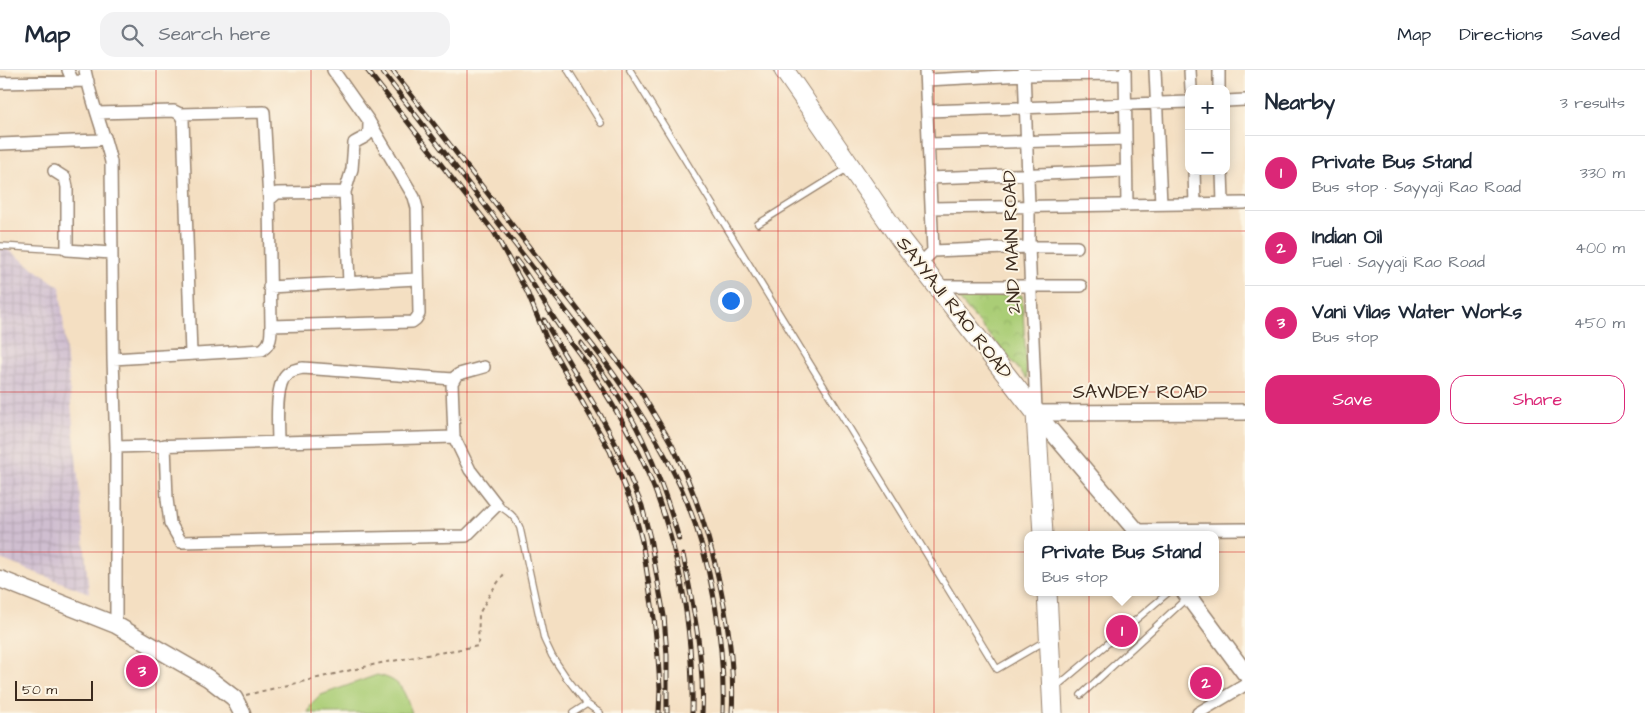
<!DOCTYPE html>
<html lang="en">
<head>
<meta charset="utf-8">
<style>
  :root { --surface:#fff; --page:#f2f2f3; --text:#1f2937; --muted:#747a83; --line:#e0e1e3; --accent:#db2777 }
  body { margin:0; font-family:"Architects Daughter",sans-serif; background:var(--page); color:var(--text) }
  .controls { position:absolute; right:15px; top:15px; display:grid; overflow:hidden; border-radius:10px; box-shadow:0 2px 12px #0003 }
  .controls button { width:45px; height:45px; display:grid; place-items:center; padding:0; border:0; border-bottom:1px solid var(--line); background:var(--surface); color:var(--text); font:25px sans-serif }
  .scale { position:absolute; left:15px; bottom:12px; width:78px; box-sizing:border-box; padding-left:5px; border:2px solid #3b2a1e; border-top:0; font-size:14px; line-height:18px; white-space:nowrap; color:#3b2a1e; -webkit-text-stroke:4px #fcf5e5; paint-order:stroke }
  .you { position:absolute; left:730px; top:230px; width:18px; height:18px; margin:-12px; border:4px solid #fff; border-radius:50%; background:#1a73e8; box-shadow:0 0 0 8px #1a73e833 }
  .badge { display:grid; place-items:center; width:32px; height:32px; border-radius:50%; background:var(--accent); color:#fff; font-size:16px; font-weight:700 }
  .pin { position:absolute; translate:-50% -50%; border:2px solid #fff; box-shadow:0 1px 5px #0006 }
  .popup { position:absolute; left:1024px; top:461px; width:195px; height:65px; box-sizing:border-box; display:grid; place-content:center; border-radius:10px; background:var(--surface); filter:drop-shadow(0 1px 4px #0005); font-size:16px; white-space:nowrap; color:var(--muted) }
  .popup b { font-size:19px; color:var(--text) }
  .popup::after { content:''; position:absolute; left:50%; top:100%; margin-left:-10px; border:10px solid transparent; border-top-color:var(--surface) }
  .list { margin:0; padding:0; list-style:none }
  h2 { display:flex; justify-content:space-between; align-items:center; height:65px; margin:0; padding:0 20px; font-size:21px }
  h2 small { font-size:16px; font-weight:400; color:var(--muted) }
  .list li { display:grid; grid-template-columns:32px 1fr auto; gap:15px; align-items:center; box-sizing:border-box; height:75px; padding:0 20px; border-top:1px solid var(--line) }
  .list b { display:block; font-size:19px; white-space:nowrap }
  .list p { margin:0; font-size:16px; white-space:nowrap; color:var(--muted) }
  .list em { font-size:16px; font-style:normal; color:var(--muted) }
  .actions { display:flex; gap:10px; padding:15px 20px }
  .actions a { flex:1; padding:11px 0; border:1px solid var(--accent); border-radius:15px; text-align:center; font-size:18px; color:var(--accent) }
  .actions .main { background:var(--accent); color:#fff }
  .icon { flex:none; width:28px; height:28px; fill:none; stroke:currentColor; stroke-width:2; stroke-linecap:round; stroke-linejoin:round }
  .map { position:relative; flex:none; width:1245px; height:643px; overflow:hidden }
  header { display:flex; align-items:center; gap:30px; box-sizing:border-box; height:70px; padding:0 25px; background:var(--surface); border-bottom:1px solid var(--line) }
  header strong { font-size:24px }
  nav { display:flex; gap:28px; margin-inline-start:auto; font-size:18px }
  .search { width:350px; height:45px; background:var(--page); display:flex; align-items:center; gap:12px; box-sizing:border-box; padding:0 18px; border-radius:15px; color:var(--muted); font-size:19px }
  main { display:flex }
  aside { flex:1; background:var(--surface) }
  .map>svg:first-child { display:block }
  .industrial { fill:url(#industrial-grid) }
  .park { fill:url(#park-crowns); stroke:#727c4a }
  .pitch { fill:#aacd76; stroke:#727c4a }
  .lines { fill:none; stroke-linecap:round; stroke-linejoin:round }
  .service-casing { stroke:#988470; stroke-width:8 }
  .minor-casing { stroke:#988470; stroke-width:14 }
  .tertiary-casing { stroke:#988470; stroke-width:18 }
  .secondary-casing { stroke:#988470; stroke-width:19 }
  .primary-casing { stroke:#988470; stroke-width:21 }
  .path { stroke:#988470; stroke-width:2; stroke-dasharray:4 4; stroke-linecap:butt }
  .service { stroke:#fff; stroke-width:5.5 }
  .minor { stroke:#fff; stroke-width:11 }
  .tertiary { stroke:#fff; stroke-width:15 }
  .secondary { stroke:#fff; stroke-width:16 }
  .primary { stroke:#fff; stroke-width:19 }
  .rail-casing { stroke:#3b2a1e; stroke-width:5 }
  .rail { stroke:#fcf5e5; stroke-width:3; stroke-dasharray:9; stroke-linecap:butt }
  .grid { fill:none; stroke:#d62828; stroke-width:1; stroke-opacity:0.55 }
  .labels { text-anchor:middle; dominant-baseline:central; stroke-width:4; stroke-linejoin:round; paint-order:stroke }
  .street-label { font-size:19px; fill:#3b2a1e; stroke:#fcf5e5 }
</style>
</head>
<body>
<header>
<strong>Map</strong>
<div class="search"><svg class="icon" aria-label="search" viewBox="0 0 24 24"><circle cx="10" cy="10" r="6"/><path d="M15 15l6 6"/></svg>Search here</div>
<nav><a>Map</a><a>Directions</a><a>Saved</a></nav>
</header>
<main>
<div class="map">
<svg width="1245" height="643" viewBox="0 0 1245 643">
  <defs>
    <pattern id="industrial-grid" width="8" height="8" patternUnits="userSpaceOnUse" patternTransform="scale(1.25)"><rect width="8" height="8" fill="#cfbed0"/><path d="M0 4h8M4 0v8" fill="none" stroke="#b3a3b2"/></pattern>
    <pattern id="park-crowns" width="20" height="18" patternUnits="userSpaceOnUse" patternTransform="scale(1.25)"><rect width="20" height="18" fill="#aacd76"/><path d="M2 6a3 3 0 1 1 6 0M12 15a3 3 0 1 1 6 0" fill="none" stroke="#93b066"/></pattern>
  </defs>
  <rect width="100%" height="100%" fill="#fcf5e5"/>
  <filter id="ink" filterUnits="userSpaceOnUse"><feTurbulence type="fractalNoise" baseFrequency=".02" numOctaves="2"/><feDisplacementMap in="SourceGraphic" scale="10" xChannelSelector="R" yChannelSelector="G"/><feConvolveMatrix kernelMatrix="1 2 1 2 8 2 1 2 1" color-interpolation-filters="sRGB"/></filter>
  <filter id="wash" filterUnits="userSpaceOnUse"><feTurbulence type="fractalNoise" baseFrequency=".0096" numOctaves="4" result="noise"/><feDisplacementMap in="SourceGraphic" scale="20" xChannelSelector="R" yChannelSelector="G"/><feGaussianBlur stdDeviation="1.12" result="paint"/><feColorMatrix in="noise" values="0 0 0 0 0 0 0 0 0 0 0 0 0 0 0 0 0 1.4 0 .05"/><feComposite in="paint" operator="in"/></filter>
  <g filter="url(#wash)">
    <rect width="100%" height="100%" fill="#f4dfc2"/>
    <!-- industrial -->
    <path class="industrial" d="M0,174L60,217L89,523L0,489Z"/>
    <!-- park -->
    <path class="park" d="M955,225H1022L1027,309Z"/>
    <!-- pitch -->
    <path class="pitch" d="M377,605C402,610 404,621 412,643H308L311,635L321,625Z"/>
  </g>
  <g filter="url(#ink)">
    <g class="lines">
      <!-- service casing -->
      <g class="service-casing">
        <path id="service" d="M568,0L601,53
          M630,0L997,599L1045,571
          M758,154L848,98
          M0,176L67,180
          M497,435C508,441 515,446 520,458L544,569L552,586L566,607L587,634L600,643
          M1056,617L1169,522
          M1081,625L1188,527
          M573,643L587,634"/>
      </g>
      <!-- minor casing -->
      <g class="minor-casing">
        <path id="minor" d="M68,0L73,12
          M85,0C91,31 104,61 111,92L113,289L116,377V555
          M925,0L933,181
          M1024,0L1029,136V177L1036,340
          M1125,0L1127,135
          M1155,0L1161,134
          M1190,0L1191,19
          M1219,0V19
          M926,10L1024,5L1125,4
          M0,13L88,11
          M1226,31L1245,30
          M927,41L1189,32
          M97,43L174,41L180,44L183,50L191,284
          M180,44L264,42L269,130
          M0,74L98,70L105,67
          M928,74L1126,69
          M54,101L65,108L67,117V180L111,183
          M1194,101L1195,134
          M1222,101L1223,133
          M929,108L1126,101
          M931,138L1245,133
          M920,194L933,181L1029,177H1077
          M349,213L345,122L352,99L354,73C368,64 369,70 369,51
          M937,216H1081
          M269,217L417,209
          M271,256L412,252L416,249L419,244L417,138L414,127L369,51L333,0
          M113,289L262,280C271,274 271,267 271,256L269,130L277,123L345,122
          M278,372C278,356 274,313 288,303C292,300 298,299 303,298L453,309
          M165,375L167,429L170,453L181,472L466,466L497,435L470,400L454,367L452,313L456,306L459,304L484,297
          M116,377L454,367
          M1135,460L1245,459
          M1198,643L1245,615"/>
      </g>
      <!-- tertiary casing -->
      <g class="tertiary-casing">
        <path id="tertiary" d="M1036,343L1245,342"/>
      </g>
      <!-- secondary casing -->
      <g class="secondary-casing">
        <path id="secondary" d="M1036,343L1140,465
          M0,509L116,555L208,608L234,628L242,643
          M1185,522L1245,603"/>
      </g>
      <!-- primary casing -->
      <g class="primary-casing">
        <path id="primary" d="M784,0L901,170L1036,343L1043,465
          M1047,522L1053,643"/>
      </g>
      <!-- path -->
      <path class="path" d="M246,625L381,593L478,576L479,544L491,522L504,504"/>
      <!-- service -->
      <use href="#service" class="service"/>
      <!-- minor -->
      <use href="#minor" class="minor"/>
      <!-- tertiary -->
      <use href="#tertiary" class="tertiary"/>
      <!-- secondary -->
      <use href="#secondary" class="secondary"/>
      <!-- primary -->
      <use href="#primary" class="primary"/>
      <!-- rail casing -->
      <g class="rail-casing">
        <path id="rail" d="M367,0L494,162L527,222L547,270L610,381L633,437L642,471L654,548L658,587L660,618L659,643
          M381,0L603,289C633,331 661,373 682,420C711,486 725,570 723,643
          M392,0L640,320C650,338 661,355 671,373C709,447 737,560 732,643
          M516,190C532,210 543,232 557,253C566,267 577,280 586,293C599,312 611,332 622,351C673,439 694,542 692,643
          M544,250L601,346L617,377L642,436L650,468L664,546L667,585V643
          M581,273C599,297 616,321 631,347C652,385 667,427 679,469
          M683,485C693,534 705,593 702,643"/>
      </g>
      <!-- rail -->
      <use href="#rail" class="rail"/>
    </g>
  </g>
  <!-- grid -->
  <path class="grid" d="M156,0V643M311,0V643M467,0V643M622,0V643M778,0V643M934,0V643M1089,0V643M0,161H1245M0,322H1245M0,482H1245"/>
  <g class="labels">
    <!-- street labels -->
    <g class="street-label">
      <text transform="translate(1012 172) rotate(-92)">2ND MAIN ROAD</text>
      <text transform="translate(954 238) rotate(52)">SAYYAJI RAO ROAD</text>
      <text x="1140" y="322">SAWDEY ROAD</text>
    </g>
  </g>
</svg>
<div class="controls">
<button>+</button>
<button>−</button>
</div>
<div class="scale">50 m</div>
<div class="you"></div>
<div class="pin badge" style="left:1122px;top:561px">1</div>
<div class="popup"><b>Private Bus Stand</b>Bus stop</div>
<div class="pin badge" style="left:1206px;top:613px">2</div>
<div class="pin badge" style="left:142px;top:601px">3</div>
</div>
<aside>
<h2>Nearby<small>3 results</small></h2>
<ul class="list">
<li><span class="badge">1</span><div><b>Private Bus Stand</b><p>Bus stop · Sayyaji Rao Road</p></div><em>330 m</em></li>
<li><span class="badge">2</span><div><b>Indian Oil</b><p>Fuel · Sayyaji Rao Road</p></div><em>400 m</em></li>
<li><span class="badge">3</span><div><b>Vani Vilas Water Works</b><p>Bus stop</p></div><em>450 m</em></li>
</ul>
<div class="actions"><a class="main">Save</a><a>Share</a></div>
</aside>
</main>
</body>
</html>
